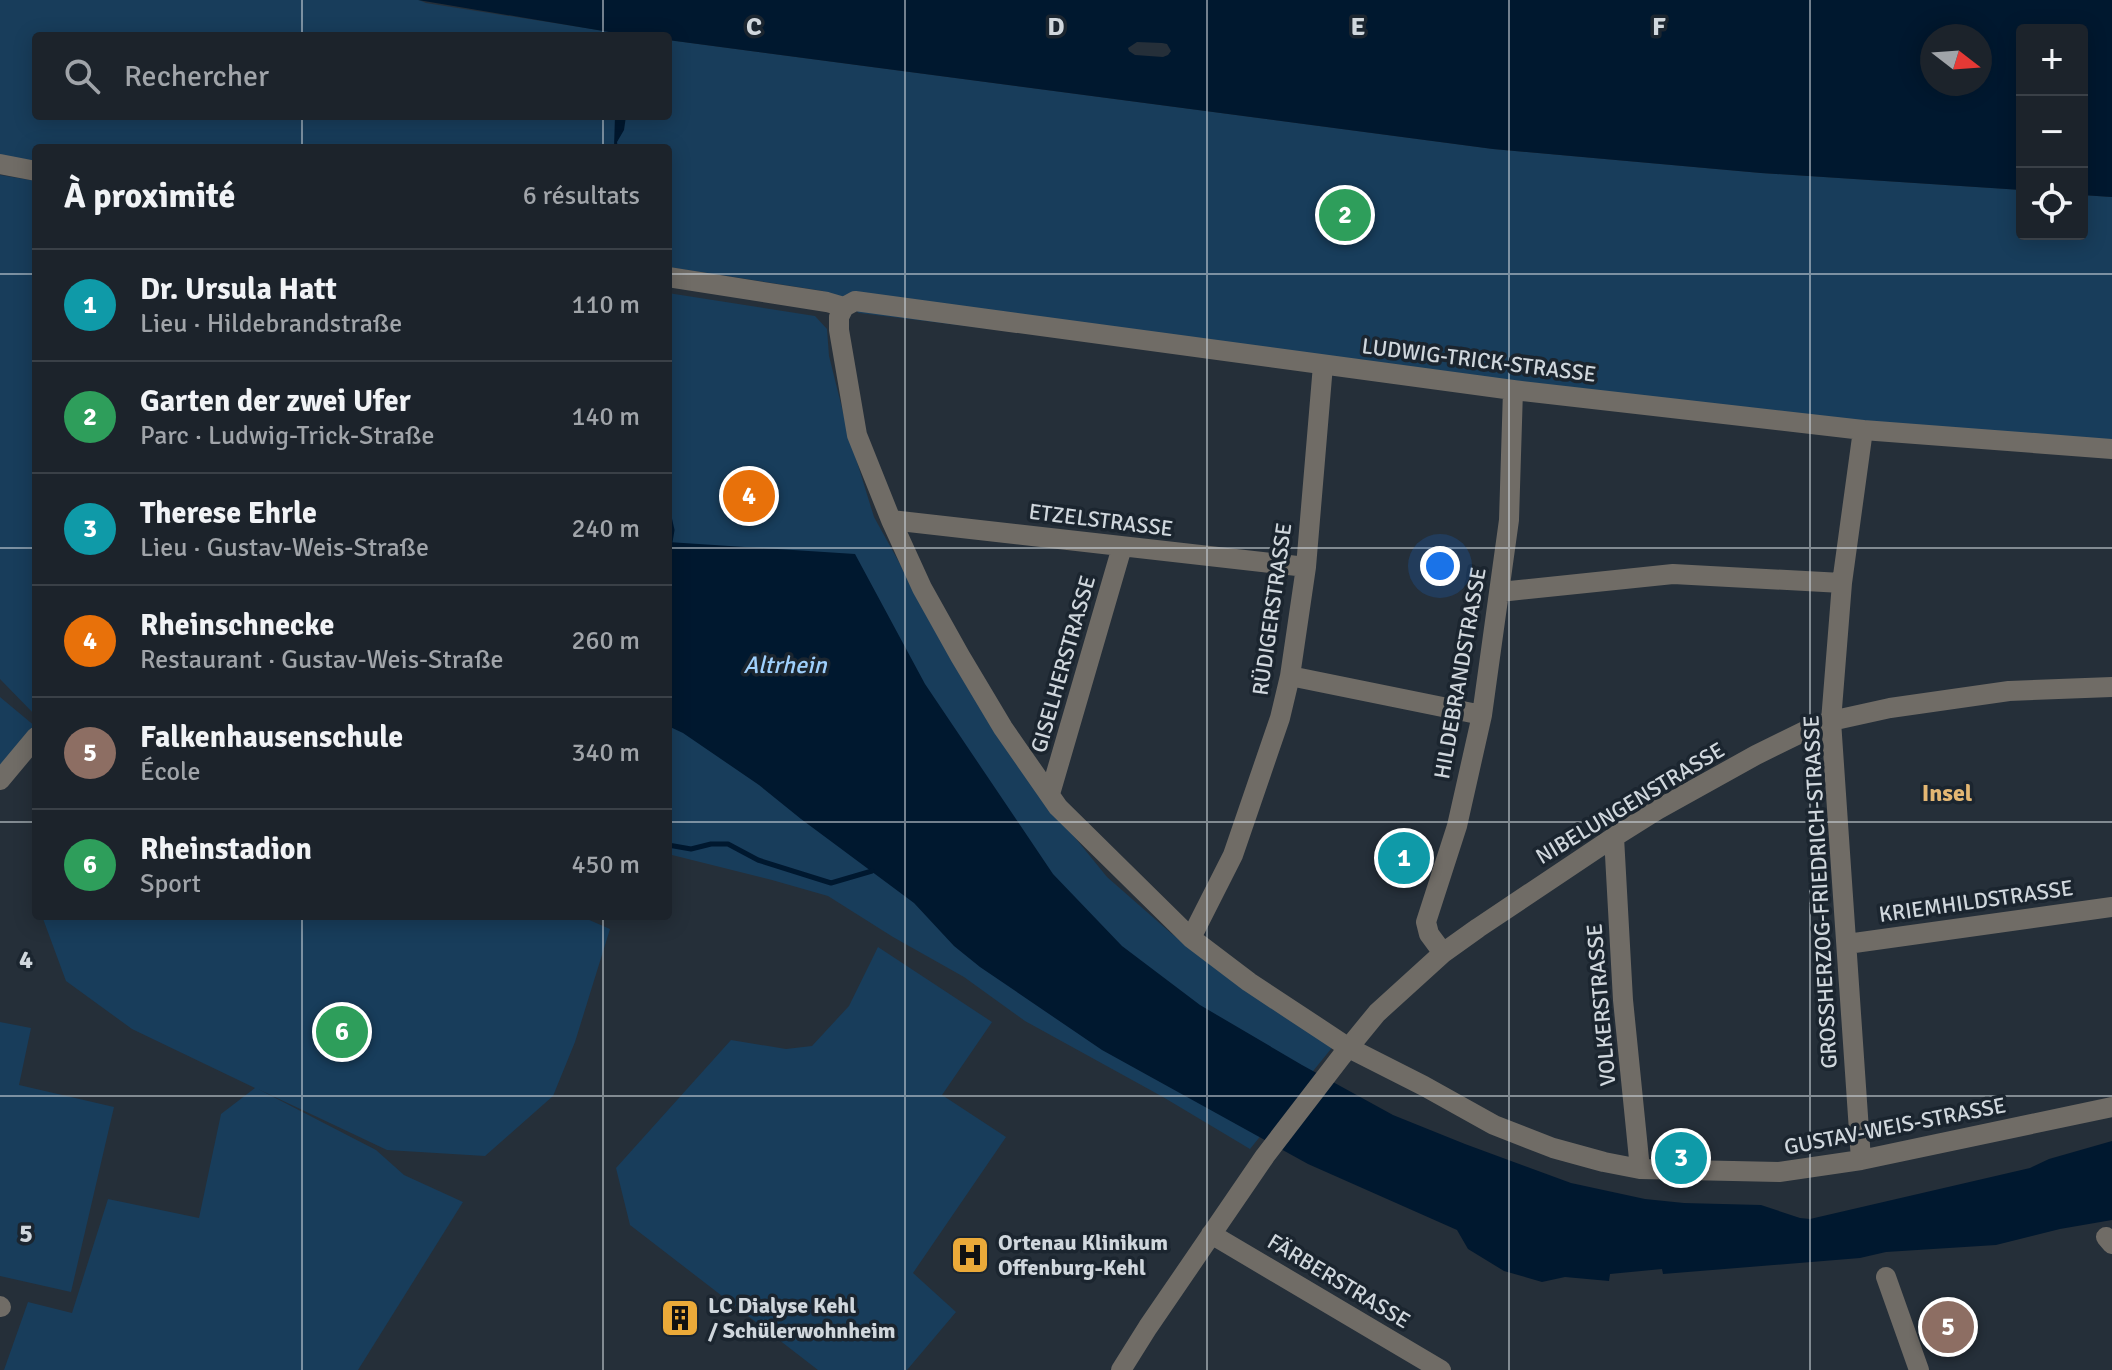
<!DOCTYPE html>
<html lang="fr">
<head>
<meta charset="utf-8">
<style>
  :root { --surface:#1c232b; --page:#292f37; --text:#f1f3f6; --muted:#a0a4a9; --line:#3a4047; --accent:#2563eb }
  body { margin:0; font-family:Signika,sans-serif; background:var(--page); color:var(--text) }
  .controls { position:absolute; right:24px; top:24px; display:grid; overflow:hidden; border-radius:8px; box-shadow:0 4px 20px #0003 }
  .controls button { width:72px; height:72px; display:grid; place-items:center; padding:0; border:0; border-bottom:2px solid var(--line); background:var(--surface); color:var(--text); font:40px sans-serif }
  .compass { position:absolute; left:1920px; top:24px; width:72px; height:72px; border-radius:50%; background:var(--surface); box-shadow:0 4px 20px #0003; rotate:107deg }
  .you { position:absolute; left:1440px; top:566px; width:28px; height:28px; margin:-20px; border:6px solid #fff; border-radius:50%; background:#1a73e8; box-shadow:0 0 0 12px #1a73e833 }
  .badge { display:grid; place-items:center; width:52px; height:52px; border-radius:50%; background:var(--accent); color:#fff; font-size:26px; font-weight:700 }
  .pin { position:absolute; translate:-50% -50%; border:4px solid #fff; box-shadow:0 2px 8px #0006 }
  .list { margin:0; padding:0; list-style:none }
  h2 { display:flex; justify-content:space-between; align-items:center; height:104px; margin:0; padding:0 32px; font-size:34px }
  h2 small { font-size:26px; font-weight:400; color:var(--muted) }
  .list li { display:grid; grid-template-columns:52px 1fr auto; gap:24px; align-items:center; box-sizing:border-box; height:112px; padding:0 32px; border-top:2px solid var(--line) }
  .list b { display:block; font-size:30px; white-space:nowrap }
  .list p { margin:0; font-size:26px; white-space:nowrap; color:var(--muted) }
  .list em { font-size:26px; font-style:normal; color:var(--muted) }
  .icon { flex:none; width:44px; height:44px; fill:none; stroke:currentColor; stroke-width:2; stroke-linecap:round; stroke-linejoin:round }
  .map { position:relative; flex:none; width:2112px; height:1370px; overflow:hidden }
  .search { position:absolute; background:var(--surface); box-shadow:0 4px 20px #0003; left:32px; top:32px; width:640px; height:88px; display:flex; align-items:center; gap:20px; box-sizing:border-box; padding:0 28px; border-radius:8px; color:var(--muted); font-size:30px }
  .panel { position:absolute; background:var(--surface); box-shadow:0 4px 20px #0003; left:32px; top:144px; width:640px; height:776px; border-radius:8px }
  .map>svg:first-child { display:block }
  .green { fill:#183d5b }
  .water { fill:#00182f; fill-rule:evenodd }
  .pier { fill:#252f39 }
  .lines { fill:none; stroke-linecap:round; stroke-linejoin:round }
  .stream { stroke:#00182f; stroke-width:5 }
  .minor { stroke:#706c66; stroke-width:20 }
  .grid { fill:none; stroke:#d0d7dd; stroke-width:2; stroke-opacity:0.55 }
  .labels { text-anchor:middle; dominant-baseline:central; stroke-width:7; stroke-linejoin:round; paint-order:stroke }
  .street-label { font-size:22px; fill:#d0d7dd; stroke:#1b252f }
  .poi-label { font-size:22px; font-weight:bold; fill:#d0d7dd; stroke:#1b252f; text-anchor:start }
  .water-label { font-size:24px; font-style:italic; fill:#9fd0fd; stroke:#1b252f }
  .neighbourhood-label { font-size:24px; font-weight:bold; fill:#e4b773; stroke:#1b252f }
  .grid-label { font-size:26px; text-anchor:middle; font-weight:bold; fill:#d0d7dd; stroke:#1b252f; stroke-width:7; stroke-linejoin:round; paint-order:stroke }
</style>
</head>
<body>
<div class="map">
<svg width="2112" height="1370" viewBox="0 0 2112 1370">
  <rect width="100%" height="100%" fill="#252f39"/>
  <!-- green -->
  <path class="green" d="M0,0H419L426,3L637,36H36V116H668V40L1493,149L1761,173L2022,190V234H2082V195L2112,197V450L1527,394L859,313L823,291L668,267V148H36V162L0,156Z
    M0,175L36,181V716L0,679Z
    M668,293L815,316L827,329L829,356L849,436L874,517L951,656L1042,797L1107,877L1172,934L1245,987L1339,1039L1250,1149L1163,1097L1025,1021L964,977L893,937L828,896L772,880L668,854Z
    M0,697L36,727V737L0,780Z
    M42,916H580L610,929L575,1042L553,1096L485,1156L387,1150L258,1089L376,1150L404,1175L463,1202L358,1370H4L28,1302L72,1313L108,1199L199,1218L221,1114L255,1088L132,1029L66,981Z
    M878,947L992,1022L942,1095L1006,1137L913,1273L956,1312L907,1370H818L630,1225L616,1168L731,1040L786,1049L812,1046L849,1006Z
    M0,1022L31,1028L19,1085L114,1107L71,1292L0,1276Z"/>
  <!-- water -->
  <path class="water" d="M418,0H2112V197L2082,195V30H2022V190L1761,173L1493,149L668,40V36L621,34ZM1932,36H1980V84H1932Z
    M615,116H626L624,130L617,142L618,148H614Z
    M668,542L855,554L925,684L1053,874L1122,946L1200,1005L1302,1065L1393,1115L1465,1144L1571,1183L1645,1199L1684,1203L1761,1205L1800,1218L1810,1219L2030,1168L2049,1159L2112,1141V1220L2060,1229L1996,1245L1886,1252L1860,1258L1663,1274L1662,1269L1610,1274L1609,1281L1565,1277L1542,1282L1504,1271L1468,1249L1457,1230L1308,1164L1102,1050L980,967L954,946L914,903L801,819L759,785L683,733L668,726Z"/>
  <!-- pier -->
  <path class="pier" d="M1137,42L1162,43L1167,44L1171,51L1168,55L1163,57L1135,55L1129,51L1128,48Z"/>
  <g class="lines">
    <!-- stream -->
    <path class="stream" d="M626,36V35
      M668,512L672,530L670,542
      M668,845L691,849L711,844H728L758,860L831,883L872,871"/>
    <!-- minor -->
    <path class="minor" d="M0,164L36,171
      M668,277L827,302L844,307
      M844,307L839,317V330L857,435L891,520L922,588L960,656L1003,728L1058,807L1191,938L1249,982L1349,1048L1424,1086L1494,1125L1553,1148L1604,1162L1640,1169L1779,1172L1861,1160L2112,1107
      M844,307L855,301L1513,390L1863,430L2112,449
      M891,520L1306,567
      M1500,592L1673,574L1842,583
      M1290,676L1482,715
      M0,780L36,737
      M1050,794L1122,547
      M1614,837L1623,1000L1640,1169
      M1191,938L1233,855L1280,718L1290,676L1306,567L1323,365
      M1847,944L2112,907
      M1443,953L1429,934L1426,922L1457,826L1482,715L1509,520L1513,390
      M1861,1160L1831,721L1842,583L1863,430
      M1211,1234L1441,1370
      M2106,1237L2112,1244
      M1886,1277L1919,1370
      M0,1306L1,1307
      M1121,1370L1148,1327L1265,1156L1341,1057L1377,1013L1443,953L1478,928L1614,837L1657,810L1756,755L1813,727L1831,721L1890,708L2009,691L2112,687"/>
  </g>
  <!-- grid -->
  <path class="grid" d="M302,0V36M603,0V36M905,0V1370M1207,0V1370M1509,0V1370M1810,0V1370M302,116V148M603,116V148M0,274H36M668,274H2112M0,548H36M668,548H2112M0,822H36M668,822H2112M302,916V1370M603,916V1370M0,1096H2112"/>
  <!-- icons -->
  <defs>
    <g id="hospital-square" transform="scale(2)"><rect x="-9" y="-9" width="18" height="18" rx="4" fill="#ebaa39" stroke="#1b252f"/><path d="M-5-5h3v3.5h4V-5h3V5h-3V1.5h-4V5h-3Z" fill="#111"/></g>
    <g id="building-square" transform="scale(2)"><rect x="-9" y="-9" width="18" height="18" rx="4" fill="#ebaa39" stroke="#1b252f"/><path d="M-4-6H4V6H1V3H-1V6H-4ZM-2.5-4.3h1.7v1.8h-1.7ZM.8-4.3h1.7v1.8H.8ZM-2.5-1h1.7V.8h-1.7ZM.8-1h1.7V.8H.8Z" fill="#111"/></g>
  </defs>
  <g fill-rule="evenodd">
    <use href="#hospital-square" x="970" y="1255"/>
    <use href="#building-square" x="680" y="1318"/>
  </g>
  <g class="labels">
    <!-- street labels -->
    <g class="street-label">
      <text transform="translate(1479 360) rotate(7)">LUDWIG-TRICK-STRASSE</text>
      <text transform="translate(1101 520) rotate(7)">ETZELSTRASSE</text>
      <text transform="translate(1272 609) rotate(-82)">RÜDIGERSTRASSE</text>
      <text transform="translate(1063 664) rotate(-74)">GISELHERSTRASSE</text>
      <text transform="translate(1460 673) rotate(-80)">HILDEBRANDSTRASSE</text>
      <text transform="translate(1630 803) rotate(-31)">NIBELUNGENSTRASSE</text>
      <text transform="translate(1820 892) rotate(-93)">GROSSHERZOG-FRIEDRICH-STRASSE</text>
      <text transform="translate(1976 901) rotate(-8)">KRIEMHILDSTRASSE</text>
      <text transform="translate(1601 1005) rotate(-95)">VOLKERSTRASSE</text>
      <text transform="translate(1895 1126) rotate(-11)">GUSTAV-WEIS-STRASSE</text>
      <text transform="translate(1339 1281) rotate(31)">FÄRBERSTRASSE</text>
    </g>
    <!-- poi labels -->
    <g class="poi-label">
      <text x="998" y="1242">Ortenau Klinikum<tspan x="998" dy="25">Offenburg-Kehl</tspan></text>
      <text x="708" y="1305">LC Dialyse Kehl<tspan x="708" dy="25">/ Schülerwohnheim</tspan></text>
    </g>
    <!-- water labels -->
    <g class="water-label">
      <text x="785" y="665">Altrhein</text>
    </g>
    <!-- neighbourhood labels -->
    <g class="neighbourhood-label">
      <text x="1947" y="793">Insel</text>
    </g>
  </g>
  <g class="grid-label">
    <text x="754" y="35">C</text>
    <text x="1056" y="35">D</text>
    <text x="1358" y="35">E</text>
    <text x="1659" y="35">F</text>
    <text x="26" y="968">4</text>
    <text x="26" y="1242">5</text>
  </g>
</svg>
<div class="controls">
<button>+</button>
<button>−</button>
<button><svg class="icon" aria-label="locate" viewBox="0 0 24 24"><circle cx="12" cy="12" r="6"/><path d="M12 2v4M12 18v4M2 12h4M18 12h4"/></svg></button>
</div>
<svg class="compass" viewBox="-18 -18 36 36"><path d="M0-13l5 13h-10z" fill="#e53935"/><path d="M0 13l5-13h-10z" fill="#a0a4a9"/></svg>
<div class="you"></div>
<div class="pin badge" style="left:1404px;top:858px;background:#0f9aa8">1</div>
<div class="pin badge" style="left:1345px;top:215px;background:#2e9e5b">2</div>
<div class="pin badge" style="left:1681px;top:1158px;background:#0f9aa8">3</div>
<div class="pin badge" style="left:749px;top:496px;background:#e8710a">4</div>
<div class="pin badge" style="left:1948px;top:1327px;background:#8d6e63">5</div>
<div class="pin badge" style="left:342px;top:1032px;background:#2e9e5b">6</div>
<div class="search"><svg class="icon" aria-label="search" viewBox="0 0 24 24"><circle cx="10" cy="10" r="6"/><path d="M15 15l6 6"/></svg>Rechercher</div>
<section class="panel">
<h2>À proximité<small>6 résultats</small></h2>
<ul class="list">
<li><span class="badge" style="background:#0f9aa8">1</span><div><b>Dr. Ursula Hatt</b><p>Lieu · Hildebrandstraße</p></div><em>110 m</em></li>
<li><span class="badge" style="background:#2e9e5b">2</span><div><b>Garten der zwei Ufer</b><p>Parc · Ludwig-Trick-Straße</p></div><em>140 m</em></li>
<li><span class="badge" style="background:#0f9aa8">3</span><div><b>Therese Ehrle</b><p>Lieu · Gustav-Weis-Straße</p></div><em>240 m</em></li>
<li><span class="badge" style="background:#e8710a">4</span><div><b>Rheinschnecke</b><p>Restaurant · Gustav-Weis-Straße</p></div><em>260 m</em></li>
<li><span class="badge" style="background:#8d6e63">5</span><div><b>Falkenhausenschule</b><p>École</p></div><em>340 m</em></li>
<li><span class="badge" style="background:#2e9e5b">6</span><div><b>Rheinstadion</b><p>Sport</p></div><em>450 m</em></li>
</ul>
</section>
</div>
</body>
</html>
